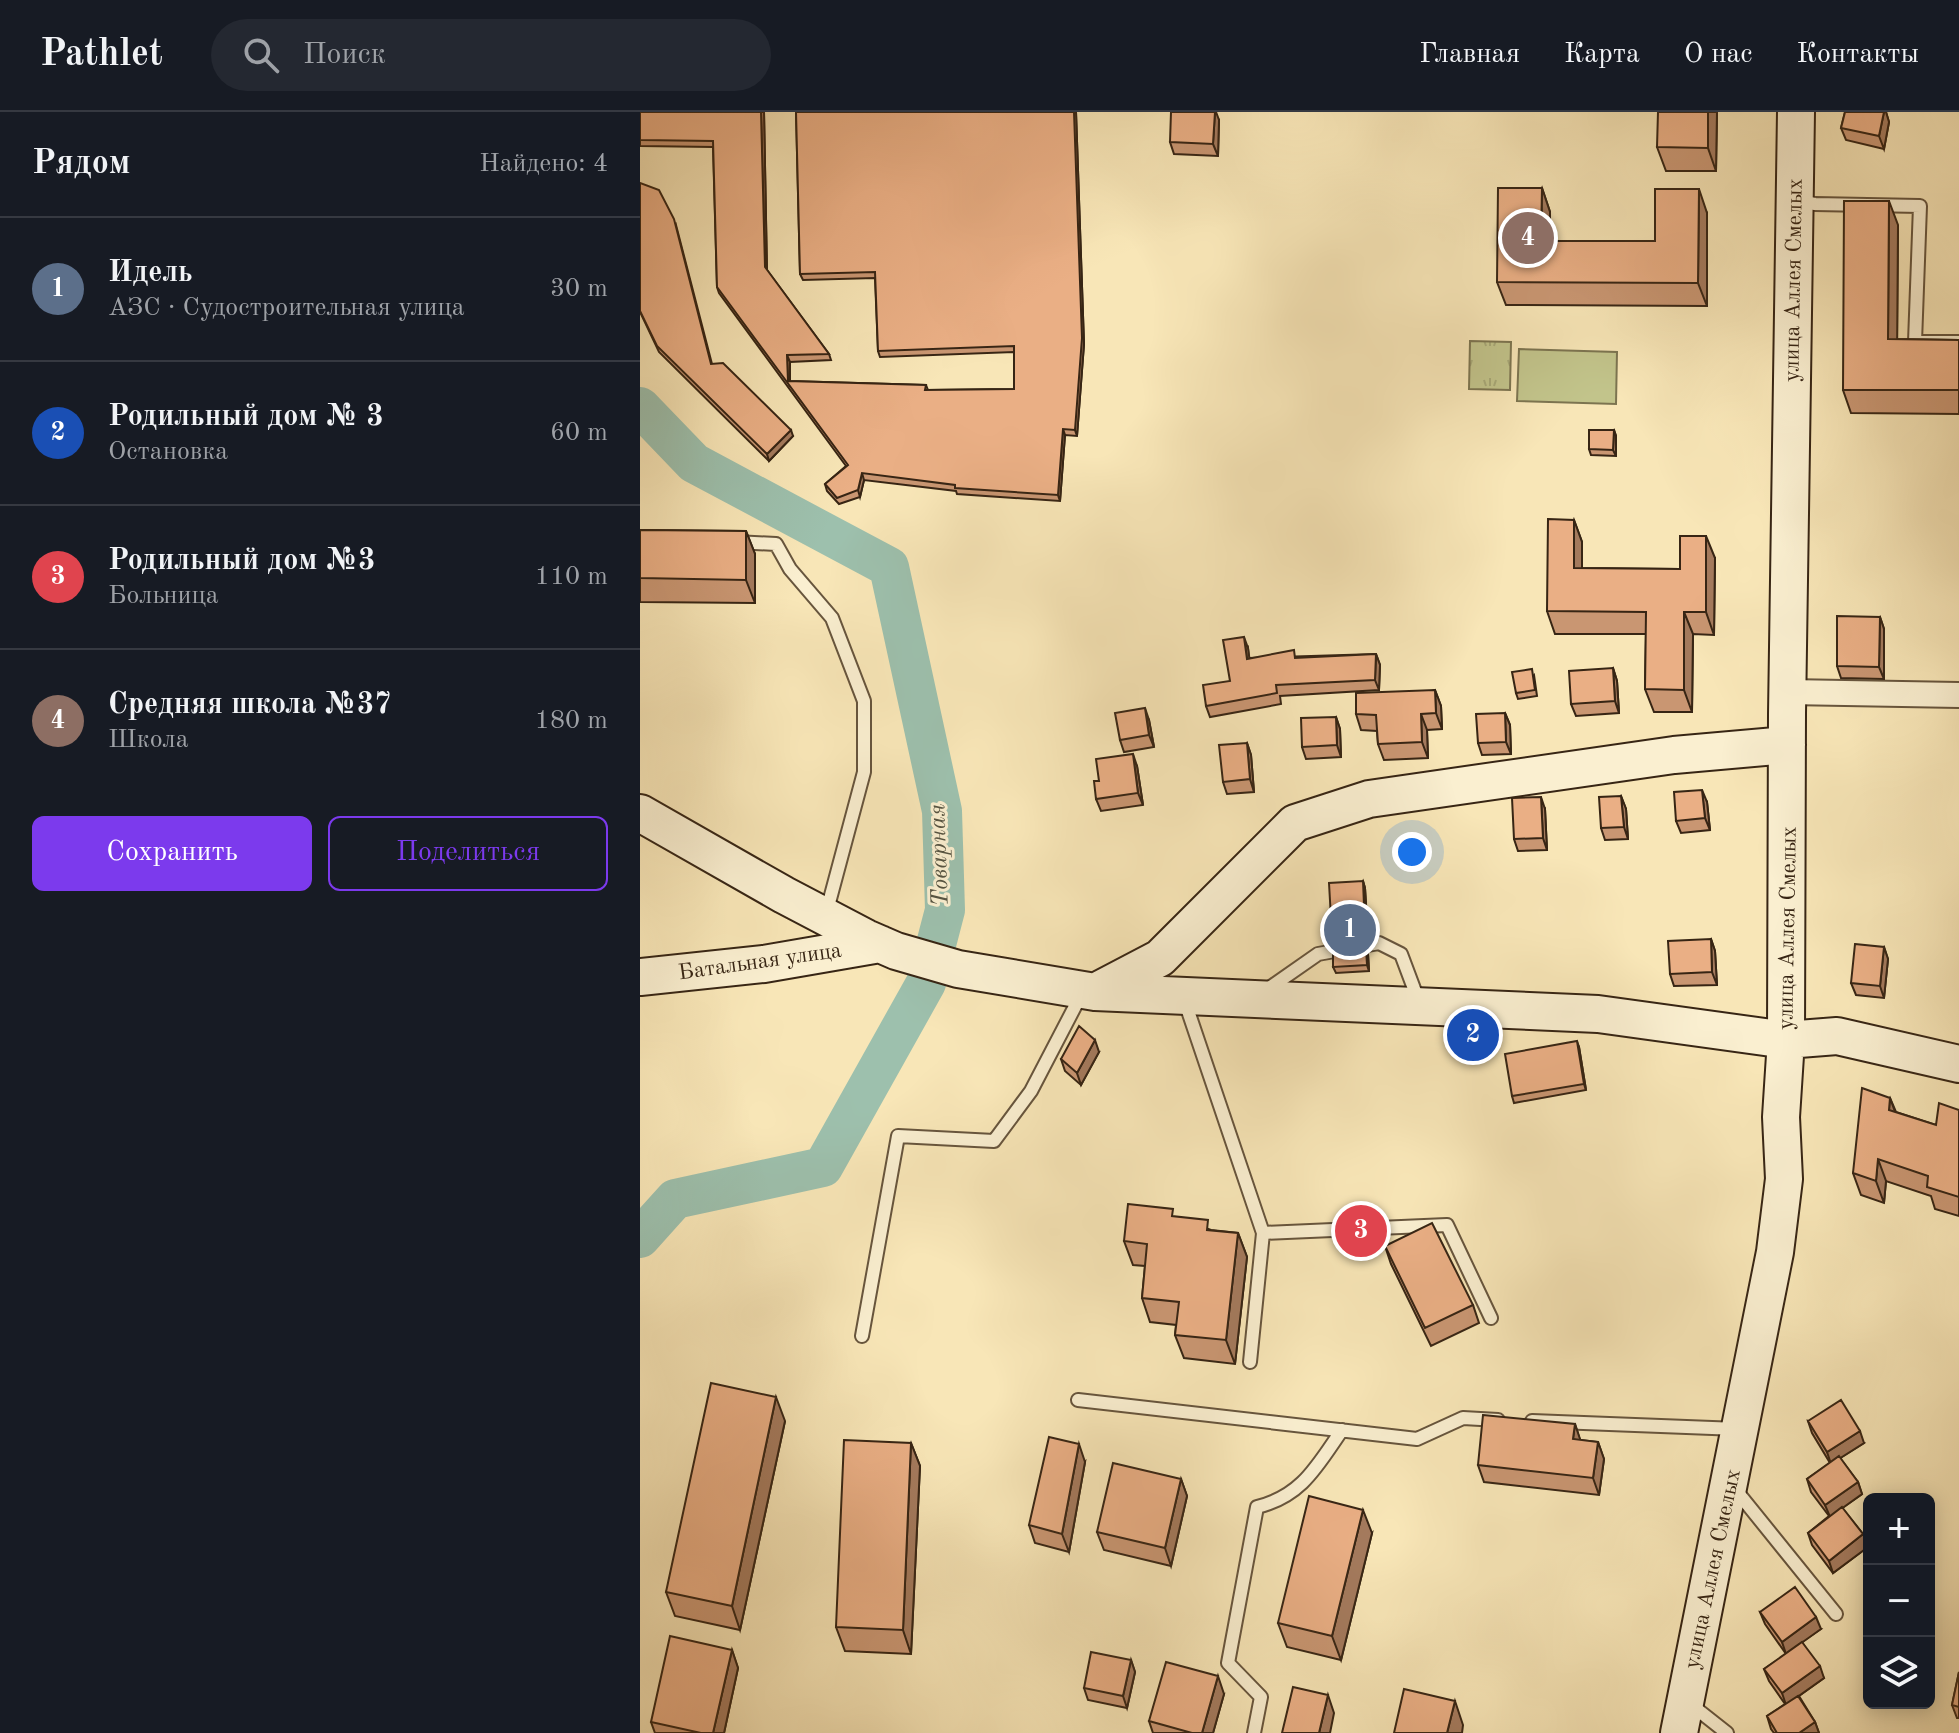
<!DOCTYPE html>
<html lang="ru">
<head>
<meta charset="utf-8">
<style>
  :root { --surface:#171b24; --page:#242831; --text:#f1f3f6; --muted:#9ea1a6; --line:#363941; --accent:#7c3aed }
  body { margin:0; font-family:"Old Standard TT",serif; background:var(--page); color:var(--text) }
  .controls { position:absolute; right:24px; bottom:24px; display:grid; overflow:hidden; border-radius:12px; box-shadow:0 4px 20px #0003 }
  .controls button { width:72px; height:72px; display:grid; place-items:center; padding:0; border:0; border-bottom:2px solid var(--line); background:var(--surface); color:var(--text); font:40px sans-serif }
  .you { position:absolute; left:772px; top:740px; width:28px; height:28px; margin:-20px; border:6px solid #fff; border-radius:50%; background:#1a73e8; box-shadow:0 0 0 12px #1a73e833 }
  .badge { display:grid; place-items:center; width:52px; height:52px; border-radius:50%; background:var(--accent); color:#fff; font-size:26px; font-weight:700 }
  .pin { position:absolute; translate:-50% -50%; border:4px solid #fff; box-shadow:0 2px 8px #0006 }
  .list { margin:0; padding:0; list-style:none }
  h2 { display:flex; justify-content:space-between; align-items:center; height:104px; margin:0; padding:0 32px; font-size:34px }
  h2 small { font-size:26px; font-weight:400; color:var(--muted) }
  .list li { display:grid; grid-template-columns:52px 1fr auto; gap:24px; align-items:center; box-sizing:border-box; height:144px; padding:0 32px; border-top:2px solid var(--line) }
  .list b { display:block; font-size:30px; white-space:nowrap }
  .list p { margin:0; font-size:26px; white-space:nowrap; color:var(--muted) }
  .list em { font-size:26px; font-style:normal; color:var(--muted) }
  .actions { display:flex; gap:16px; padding:24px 32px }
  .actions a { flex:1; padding:18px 0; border:2px solid var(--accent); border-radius:12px; text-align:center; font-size:28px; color:var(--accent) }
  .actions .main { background:var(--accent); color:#fff }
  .icon { flex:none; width:44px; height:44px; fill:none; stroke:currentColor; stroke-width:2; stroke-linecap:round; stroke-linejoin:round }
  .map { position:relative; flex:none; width:1319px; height:1621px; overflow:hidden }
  header { display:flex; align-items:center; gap:48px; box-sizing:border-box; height:112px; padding:0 40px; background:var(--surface); border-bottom:2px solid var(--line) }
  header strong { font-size:38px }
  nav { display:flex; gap:44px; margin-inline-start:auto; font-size:28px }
  .search { width:560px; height:72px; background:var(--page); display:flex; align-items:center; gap:20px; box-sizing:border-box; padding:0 28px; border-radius:44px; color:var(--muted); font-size:30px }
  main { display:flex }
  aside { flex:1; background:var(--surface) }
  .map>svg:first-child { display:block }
  .green { fill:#c2c48b; stroke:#7c7450; stroke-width:2 }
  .park { fill:url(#park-tufts); stroke:#7c7450; stroke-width:2 }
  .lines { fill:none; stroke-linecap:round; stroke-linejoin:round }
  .river { stroke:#9dc0ad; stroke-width:40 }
  .lane-casing { stroke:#67553d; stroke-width:16 }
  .street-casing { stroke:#67553d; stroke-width:28 }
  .secondary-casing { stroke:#372514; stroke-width:40 }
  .lane { stroke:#faefd0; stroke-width:12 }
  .street { stroke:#faefd0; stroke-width:24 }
  .secondary { stroke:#faefd0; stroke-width:36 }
  .wall { fill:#c99672; stroke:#372514; stroke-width:2 }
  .shaded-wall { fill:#a47a5d; stroke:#372514; stroke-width:2 }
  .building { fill:#eaaf85; stroke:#372514; stroke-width:2 }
  .labels { text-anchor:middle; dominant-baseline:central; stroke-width:6; stroke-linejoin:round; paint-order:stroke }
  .street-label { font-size:22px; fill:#372514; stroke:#faefd0 }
  .water-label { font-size:24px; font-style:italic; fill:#565442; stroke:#faefd0 }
</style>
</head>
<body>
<header>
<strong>Pathlet</strong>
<div class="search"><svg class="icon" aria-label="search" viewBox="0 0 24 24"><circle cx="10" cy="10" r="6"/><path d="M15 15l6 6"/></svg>Поиск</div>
<nav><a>Главная</a><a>Карта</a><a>О нас</a><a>Контакты</a></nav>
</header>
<main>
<aside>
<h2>Рядом<small>Найдено: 4</small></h2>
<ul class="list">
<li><span class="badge" style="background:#5c6f8a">1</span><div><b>Идель</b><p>АЗС · Судостроительная улица</p></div><em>30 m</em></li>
<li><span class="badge" style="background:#1a4fb4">2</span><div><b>Родильный дом № 3</b><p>Остановка</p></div><em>60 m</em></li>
<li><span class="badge" style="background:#e0444e">3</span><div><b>Родильный дом №3</b><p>Больница</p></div><em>110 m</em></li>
<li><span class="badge" style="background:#8d6e63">4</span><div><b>Средняя школа №37</b><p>Школа</p></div><em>180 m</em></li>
</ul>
<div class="actions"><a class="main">Сохранить</a><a>Поделиться</a></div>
</aside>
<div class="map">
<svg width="1319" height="1621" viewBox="0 0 1319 1621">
  <defs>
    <pattern id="park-tufts" width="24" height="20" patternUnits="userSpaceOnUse" patternTransform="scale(2)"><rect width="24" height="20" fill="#c2c48b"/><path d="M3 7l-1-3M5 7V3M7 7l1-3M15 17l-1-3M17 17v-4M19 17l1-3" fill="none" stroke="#a7a877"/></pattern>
  </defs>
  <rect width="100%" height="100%" fill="#f8e6b7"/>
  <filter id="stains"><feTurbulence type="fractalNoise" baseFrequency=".0025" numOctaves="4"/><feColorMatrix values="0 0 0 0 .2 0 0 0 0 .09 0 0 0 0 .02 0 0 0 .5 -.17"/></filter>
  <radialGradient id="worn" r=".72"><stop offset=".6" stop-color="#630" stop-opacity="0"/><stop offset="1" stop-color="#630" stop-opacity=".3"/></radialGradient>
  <!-- green -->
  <path class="green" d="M879,237L977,240L976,292L877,289Z"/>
  <!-- park -->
  <path class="park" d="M830,229L871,230L870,278L829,277Z"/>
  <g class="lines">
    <!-- river -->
    <path class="river" d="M0,295L54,351L249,455L302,699L305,798L286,871L183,1055L35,1087L0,1126"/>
    <!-- lane casing -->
    <g class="lane-casing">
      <path id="lane" d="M1159,89L1175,92L1280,94L1275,230H1319
        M95,430L136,432L150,457L192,506L224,589V660L186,802
        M625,879L678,842L739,831L761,842L779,890
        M544,887L623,1121L610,1250
        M623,1121L807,1113L851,1206
        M222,1224L258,1024L354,1029L391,979L442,881
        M438,1288L777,1327L823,1306L858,1308
        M892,1309L1098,1317
        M1095,1377L1196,1502
        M1049,1591L1087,1621
        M614,1621L621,1585L588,1551L617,1395C662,1384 677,1354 702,1318"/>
    </g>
    <!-- street casing -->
    <g class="street-casing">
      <path id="street" d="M1148,580L1319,583"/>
    </g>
    <!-- secondary casing -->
    <g class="secondary-casing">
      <path id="secondary" d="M0,701L144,783L226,826L256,839L318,857L455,880L958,902L1146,928L1197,924L1319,952
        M0,865L124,852L240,832
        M457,879L520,846L655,711L729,687L1034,643L1147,633
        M1039,1621L1135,1140L1144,1067L1141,1005L1146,928L1147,602L1156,0"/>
    </g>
    <!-- lane -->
    <use href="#lane" class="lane"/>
    <!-- street -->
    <use href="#street" class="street"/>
    <!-- secondary -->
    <use href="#secondary" class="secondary"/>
  </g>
  <!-- wall -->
  <path class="wall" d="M0,0H124L127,158L189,242L191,248L150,250V269L286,273L288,278L374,277V240L240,245L238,239L235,166L163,168L160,162L156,0H436L444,232L437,324L425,323L420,389L317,382L316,379L224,368L220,385L199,392L187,379L185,372L206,354L79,181L77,175L73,35L0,34Z
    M1077,0L1076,59H1026L1017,35Z
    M1205,0H1246L1249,10L1244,37L1206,28L1201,16Z
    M579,8L578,44L534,42L530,30Z
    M902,76L910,100V129H1015L1067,101V194L866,193L857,170Z
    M36,113L72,252L153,324L129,349L19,240L0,200Z
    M1258,113L1257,227L1319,228V302L1211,301L1203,278Z
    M974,318L976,324V344L951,343L949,337Z
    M934,408L942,430V456L1040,457L1075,446L1074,523L1053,522L1052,600H1014L1005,577L1006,522H915L907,499Z
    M0,418L106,419L115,442V491L0,490Z
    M1240,505L1244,517V567L1201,566L1197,554Z
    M608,536L609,546L736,542L740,553L739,578L640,584L641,592L570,605L566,594L590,569Z
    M973,556L977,569L979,601L936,604L931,592Z
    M894,563L897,584L878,587L876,581Z
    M795,578L801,594L802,617L787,618L788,646L744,648L738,632L737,619L721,618L716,602Z
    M865,601L870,613L871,642L842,643L838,631Z
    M696,605L700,617L701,645L666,647L662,635Z
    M509,608L514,635L484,640L480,628Z
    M607,631L611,643L614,680L587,682L583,670Z
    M497,654L503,693L461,699L456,687L459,669Z
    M981,684L986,697L988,727L965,728L961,716Z
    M1067,690L1070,718L1041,721L1036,709Z
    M905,697L907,738L878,739L874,727Z
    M723,769L725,776L728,824L694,830L692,824Z
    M1071,827L1075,839L1077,873L1034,874L1030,862Z
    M1244,835L1248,847L1244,886L1216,883L1211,871Z
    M726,836L728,842L729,859L696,861L693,855Z
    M939,935L946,978L874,991L872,984Z
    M459,940L441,973L425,959L421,947Z
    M1250,986L1256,1000L1296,1013L1319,998V1104L1295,1097L1291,1084L1246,1069L1244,1091L1221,1083L1213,1061Z
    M536,1105L571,1118L598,1121L607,1145L595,1252L544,1246L535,1223L536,1213L510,1210L502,1186L505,1154L493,1153L484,1129Z
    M745,1134L833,1193L839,1211L791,1234L751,1152Z
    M145,1309L100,1518L35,1504L26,1480Z
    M1168,1309L1224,1331L1200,1346L1218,1370L1222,1382L1202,1396L1223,1422L1228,1435L1193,1461L1172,1433L1168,1421L1189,1404L1171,1380L1167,1367L1190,1351L1172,1321Z
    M935,1312L940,1328L958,1330L964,1347L959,1383L844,1370L838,1353Z
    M271,1331L280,1354L271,1542L205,1539L196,1515Z
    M445,1350L429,1440L395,1431L389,1413Z
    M541,1367L547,1384L531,1454L464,1438L457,1420Z
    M732,1421L701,1548L647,1535L638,1511Z
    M1120,1500L1181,1517L1162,1530L1184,1566L1159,1584L1175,1610L1179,1621H1134L1131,1617L1127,1604L1145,1592L1129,1569L1124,1557L1146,1542L1125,1512Z
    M92,1538L98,1556L84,1621H15L11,1610Z
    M491,1548L495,1560L487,1596L448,1588L444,1576Z
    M1319,1560V1606H1317L1312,1593Z
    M584,1582L573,1621H513L509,1609Z"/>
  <!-- shaded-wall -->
  <path class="shaded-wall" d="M121,0H124L127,161L125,155Z
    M434,0H436L444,232L437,324L435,318Z
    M575,0H576L579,8L578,44L573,32Z
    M1068,0H1077L1076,59L1068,36Z
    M1244,0H1246L1249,10L1244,37L1239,24Z
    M902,76L910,100V152L901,129Z
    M1059,77L1067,101V194L1058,171Z
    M1249,89L1258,113L1257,251L1248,227Z
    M147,243L150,250V275L148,269Z
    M423,317L425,323L420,389L418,383Z
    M151,318L153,324L129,349L127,342Z
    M974,318L976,324V344L973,338Z
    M222,361L224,368L220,385L218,378Z
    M934,408L942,430V479L934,456Z
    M106,419L115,442V491L106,468Z
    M1066,424L1075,446L1074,523L1066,500Z
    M1044,500L1053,522L1052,600L1044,578Z
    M1240,505L1244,517V567L1239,555Z
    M604,525L608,536L611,558L607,547Z
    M736,542L740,553L739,578L735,568Z
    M973,556L977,569L979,601L975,589Z
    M795,578L801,594L802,617L796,601Z
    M505,596L509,608L514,635L509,623Z
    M865,601L870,613L871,642L866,630Z
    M781,602L787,618L788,646L782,630Z
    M696,605L700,617L701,645L697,633Z
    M607,631L611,643L614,680L610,667Z
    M493,642L497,654L503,693L498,681Z
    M1062,678L1067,690L1070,718L1065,706Z
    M981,684L986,697L988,727L984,715Z
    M901,685L905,697L907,738L903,726Z
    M723,769L725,776L728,824L725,818Z
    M1071,827L1075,839L1077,873L1072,860Z
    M1244,835L1248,847L1244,886L1240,874Z
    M726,836L728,842L729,859L727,853Z
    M455,928L459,940L441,973L437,961Z
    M937,929L939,935L946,978L944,972Z
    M1250,986L1258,1008L1249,998Z
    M1238,1047L1246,1069L1244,1091L1236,1069Z
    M598,1121L607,1145L595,1252L586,1228Z
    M136,1285L145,1309L100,1518L92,1494Z
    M935,1312L941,1330L933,1327Z
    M1220,1319L1224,1331L1191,1352L1187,1340Z
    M958,1330L964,1347L959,1383L953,1366Z
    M271,1331L280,1354L271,1542L263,1518Z
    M439,1332L445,1350L429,1440L422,1422Z
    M541,1367L547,1384L531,1454L525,1436Z
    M1218,1370L1222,1382L1190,1405L1185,1393Z
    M723,1398L732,1421L701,1548L692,1524Z
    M1223,1422L1228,1435L1193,1461L1189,1449Z
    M1176,1505L1181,1517L1146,1542L1142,1530Z
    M92,1538L98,1556L84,1621H73Z
    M491,1548L495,1560L487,1596L483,1584Z
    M1180,1554L1184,1566L1146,1593L1142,1581Z
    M578,1564L584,1582L573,1621H562Z
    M688,1583L694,1601L690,1621H679Z
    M815,1589L823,1613L822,1621H807Z
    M1175,1610L1179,1621H1159Z"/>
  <!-- building -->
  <path class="building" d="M0,0H121L125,155L189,242L147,243L148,269L286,273L285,278L374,277V234L238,239L235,160L160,162L156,0H434L442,226L435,318L423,317L418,383L315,376V373L222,361L218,378L197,386L185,372L208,353L77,175L73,29L0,28Z
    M531,0H575L573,32L530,30Z
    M1018,0H1068V36L1017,35Z
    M1205,0H1244L1239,24L1201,16Z
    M0,71L19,78L34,107L71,252L83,251L151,318L127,342L17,234L0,199Z
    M858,76H902L901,129H1015V77H1059L1058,171L857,170Z
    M1204,89H1249L1248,227L1319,228V278H1203Z
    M949,318H974L973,338L949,337Z
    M908,407L934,408V456L1040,457V424H1066V500H1044V578L1005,577L1006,500L907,499Z
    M0,418L106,419V468L0,466Z
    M1197,504L1240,505L1239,555L1197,554Z
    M604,525L607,547L654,538L655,546L736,542L735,568L636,573L637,581L566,594L563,573L590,569L583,528Z
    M973,556L975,589L931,592L929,559Z
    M892,557L895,578L876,581L872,560Z
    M795,578L796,601L781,602L782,630L738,632L736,603L716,602V581Z
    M505,596L509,623L480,628L475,601Z
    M865,601L866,630L838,631L836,602Z
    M696,605L697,633L662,635L661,606Z
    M607,631L610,667L583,670L579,633Z
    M493,642L498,681L456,687L454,669H459L456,647Z
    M1062,678L1065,706L1036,709L1034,680Z
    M981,684L984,715L961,716L959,685Z
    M901,685L903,726L874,727L872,686Z
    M723,769L725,818L692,824L689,771Z
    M1071,827L1072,860L1030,862L1028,829Z
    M1215,832L1244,835L1240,874L1211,871Z
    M726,836L727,853L693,855V842Z
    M439,914L455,928L437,961L421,947Z
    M937,929L944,972L872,984L865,942Z
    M1222,976L1250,986L1249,998L1296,1013L1299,991L1319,998V1085L1287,1075L1288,1064L1238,1047L1236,1069L1213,1061Z
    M488,1092L533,1097L532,1104L568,1108L567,1118L598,1121L586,1228L535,1223L539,1190L502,1186L507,1132L484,1129Z
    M792,1111L833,1193L785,1216L745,1134Z
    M71,1271L136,1285L92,1494L26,1480Z
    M1201,1288L1220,1319L1187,1340L1168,1309Z
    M843,1303L935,1312L933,1327L958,1330L953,1366L838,1353Z
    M409,1325L439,1332L422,1422L389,1413Z
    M204,1328L271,1331L263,1518L196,1515Z
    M1199,1344L1218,1370L1185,1393L1167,1367Z
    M473,1351L541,1367L525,1436L457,1420Z
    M669,1384L723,1398L692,1524L638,1511Z
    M1202,1395L1223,1422L1189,1449L1168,1421Z
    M1155,1475L1176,1505L1142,1530L1120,1500Z
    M30,1524L92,1538L73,1621H61L11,1610Z
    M1162,1530L1180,1554L1142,1581L1124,1557Z
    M451,1540L491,1548L483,1584L444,1576Z
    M526,1550L578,1564L562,1621H552L509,1609Z
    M1319,1560V1595L1312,1593Z
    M653,1575L688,1583L679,1621H642Z
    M764,1577L815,1589L807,1621H754Z
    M1158,1584L1175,1610L1159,1621H1137L1127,1604Z"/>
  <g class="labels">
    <!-- street labels -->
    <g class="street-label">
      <text transform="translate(1154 168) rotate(-89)">улица Аллея Смелых</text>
      <text transform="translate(1148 816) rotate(-89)">улица Аллея Смелых</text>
      <text transform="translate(120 850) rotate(-8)">Батальная улица</text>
      <text transform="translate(1073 1457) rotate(-78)">улица Аллея Смелых</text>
    </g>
    <!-- water labels -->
    <g class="water-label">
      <text transform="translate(300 743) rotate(-92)">Товарная</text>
    </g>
  </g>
  <rect width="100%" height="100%" filter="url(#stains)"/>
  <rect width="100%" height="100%" fill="url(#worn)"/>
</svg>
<div class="controls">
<button>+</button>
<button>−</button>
<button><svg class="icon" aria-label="layers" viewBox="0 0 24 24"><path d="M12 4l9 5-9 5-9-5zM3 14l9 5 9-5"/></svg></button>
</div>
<div class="you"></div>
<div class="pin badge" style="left:710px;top:818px;background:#5c6f8a">1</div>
<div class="pin badge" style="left:833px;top:923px;background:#1a4fb4">2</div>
<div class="pin badge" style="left:721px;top:1119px;background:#e0444e">3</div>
<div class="pin badge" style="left:888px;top:126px;background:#8d6e63">4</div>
</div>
</main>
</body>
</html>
